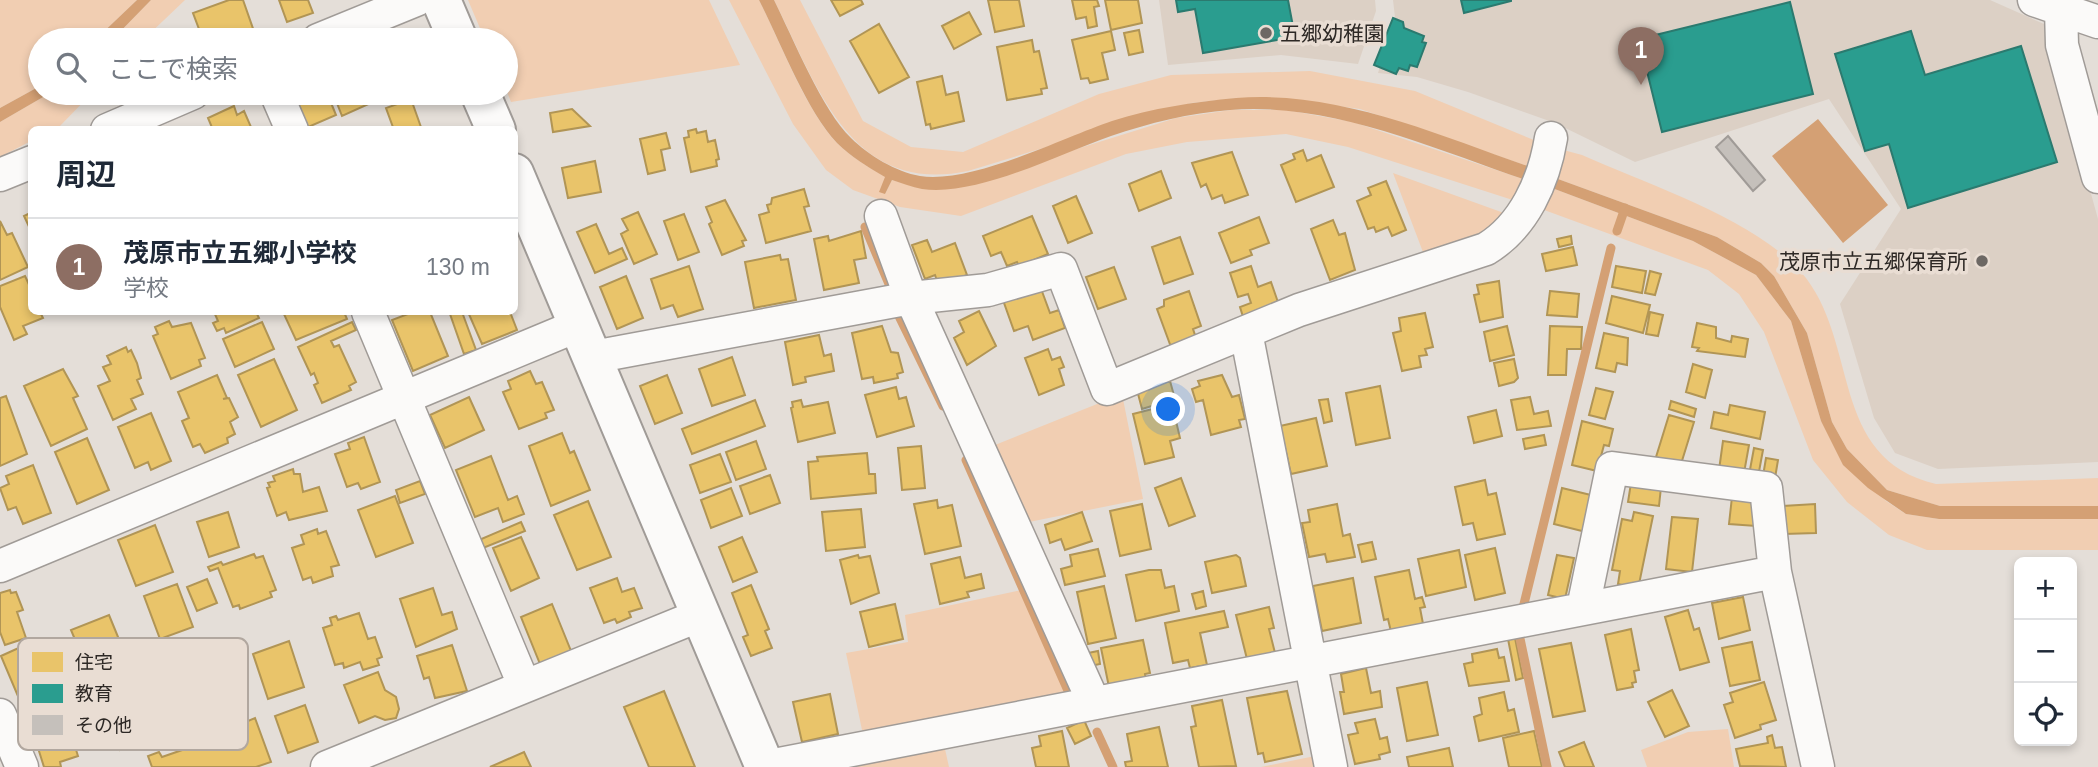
<!DOCTYPE html>
<html lang="ja">
<head>
<meta charset="utf-8">
<style>
  :root { --surface:#fff; --page:#f2f2f3; --text:#1f2937; --muted:#747a83; --line:#e0e1e3; --accent:#ea580c }
  body { margin:0; font-family:Helvetica,"Noto Sans JP",sans-serif; background:var(--page); color:var(--text) }
  .controls { position:absolute; right:21px; bottom:21px; display:grid; overflow:hidden; border-radius:10px; box-shadow:0 4px 10px #0003 }
  .controls button { width:63px; height:63px; display:grid; place-items:center; padding:0; border:0; border-bottom:2px solid var(--line); background:var(--surface); color:var(--text); font:35px sans-serif }
  .you { position:absolute; left:1169px; top:410px; width:24px; height:24px; margin:-18px; border:5px solid #fff; border-radius:50%; background:#1a73e8; box-shadow:0 0 0 10px #1a73e833 }
  .badge { display:grid; place-items:center; width:46px; height:46px; border-radius:50%; background:var(--accent); color:#fff; font-size:23px; font-weight:700 }
  .pin { position:absolute; translate:-50% -58px; filter:drop-shadow(0 2px 4px #0008) }
  .pin::after { content:''; position:absolute; top:37px; width:24px; height:21px; background:inherit; clip-path:polygon(0 0,100% 0,50% 100%) }
  .list { margin:0; padding:0; list-style:none }
  h2 { display:flex; justify-content:space-between; align-items:center; height:91px; margin:0; padding:0 28px; font-size:30px }
  h2 small { font-size:23px; font-weight:400; color:var(--muted) }
  .list li { display:grid; grid-template-columns:46px 1fr auto; gap:21px; align-items:center; box-sizing:border-box; height:98px; padding:0 28px; border-top:2px solid var(--line) }
  .list b { display:block; font-size:26px; white-space:nowrap }
  .list p { margin:0; font-size:23px; white-space:nowrap; color:var(--muted) }
  .list em { font-size:23px; font-style:normal; color:var(--muted) }
  .icon { flex:none; width:38px; height:38px; fill:none; stroke:currentColor; stroke-width:2; stroke-linecap:round; stroke-linejoin:round }
  .map { position:relative; flex:none; width:2098px; height:767px; overflow:hidden }
  .search { position:absolute; background:var(--surface); box-shadow:0 4px 10px #0003; left:28px; top:28px; width:490px; height:77px; display:flex; align-items:center; gap:18px; box-sizing:border-box; padding:0 24px; border-radius:38px; color:var(--muted); font-size:26px }
  .panel { position:absolute; background:var(--surface); box-shadow:0 4px 10px #0003; left:28px; top:126px; width:490px; height:189px; border-radius:10px }
  .map>svg:first-child { display:block }
  .built { fill:#dcd0c5 }
  .green { fill:#f1ceb2 }
  .water { fill:#d4a074 }
  .homes { fill:#e9c46a; stroke:#b19555; stroke-width:2 }
  .schools { fill:#2a9d8f; stroke:#2b7a6f; stroke-width:2 }
  .lines { fill:none; stroke-linecap:round; stroke-linejoin:round }
  .stream { stroke:#d4a074; stroke-width:9 }
  .building { fill:#c5c0bb; stroke:#a09b97; stroke-width:2 }
  .minor-casing { stroke:#a09b97; stroke-width:35 }
  .tertiary-casing { stroke:#a09b97; stroke-width:42 }
  .minor { stroke:#fbfaf9; stroke-width:32 }
  .tertiary { stroke:#fbfaf9; stroke-width:38 }
  .poi-dot { fill:#6d6864; stroke:#e9ddd3; stroke-width:2.5 }
  .labels { text-anchor:middle; dominant-baseline:central; stroke-width:7; stroke-linejoin:round; paint-order:stroke }
  .poi-label { font-size:21px; fill:#2d2825; stroke:#e9ddd3; text-anchor:start }
  .key { fill:#e9ddd3; stroke:#b1a79f; stroke-width:2 }
  .key-label { font-size:19px; fill:#2d2825 }
</style>
</head>
<body>
<div class="map">
<svg width="2098" height="767" viewBox="0 0 2098 767">
  <rect width="100%" height="100%" fill="#e4ded8"/>
  <!-- built -->
  <path class="built" d="M1159,0H1375L1376,11L1358,64L1281,55L1168,65Z
    M1393,0H1990L2044,24L2098,219V462L1938,469L1895,453L1874,418L1840,304L1901,209L1829,99L1635,162L1555,123L1468,92L1417,77L1378,73L1395,17Z"/>
  <!-- green -->
  <path class="green" d="M0,0H137L95,40H40V86L0,108Z
    M151,0H185L143,40H112Z
    M468,0H709L740,65L511,102L506,89V40H485Z
    M729,0H759C780,41 806,111 837,143C851,157 868,167 886,177L885,194L892,180L924,189L1067,152L1176,118L1231,110H1286L1353,122L1529,181L1522,203L1348,147L1286,134L1187,142L1126,154L961,216L900,207L853,190L826,170L793,124Z
    M774,0H800L863,121L911,147L963,152L1099,94L1171,75L1310,71L1415,91L1541,143L1533,168L1360,109L1292,100L1240,98L1191,103L968,171C850,196 817,85 774,0Z
    M50,93H92L59,127L32,130L31,141L0,157V122Z
    M1556,148L1582,155C1647,184 1754,219 1801,272C1861,341 1827,458 1936,484L2098,478V506H1940L1887,490L1847,449L1832,422L1807,333L1774,276L1761,263L1717,237L1547,175Z
    M1393,173L1515,217L1490,238L1426,260Z
    M1544,185L1693,241L1756,275L1791,321L1821,421L1886,501L1906,514L1939,519H2098V550H1927L1889,535L1847,502L1813,460L1764,332L1739,294L1708,270L1536,207Z
    M1122,394L1143,499L1024,523L990,447Z
    M1036,587L1082,698L873,736L862,730L846,653L908,642L905,615Z
    M1728,729L1734,767H1647L1641,750L1688,732Z
    M943,740L949,767H808Z
    M1320,755L1322,767H1261Z"/>
  <!-- water -->
  <path class="water" d="M137,0H151L112,40H95Z
    M759,0H774C792,36 823,112 851,138C868,155 896,172 920,176C972,184 1062,138 1112,121C1152,108 1195,102 1236,98C1339,90 1438,135 1533,168L1529,181C1433,149 1333,102 1230,110C1190,113 1149,123 1111,136C1059,154 977,197 922,189C912,187 902,183 892,180L885,194L879,192L885,177C868,167 851,157 837,143C806,110 780,41 759,0Z
    M40,86V93H50L0,122V108Z
    M1818,119L1888,205L1843,243L1772,156Z
    M1547,175L1717,237L1761,263L1774,276L1807,333L1832,422L1847,449L1887,490L1940,506H2098V519H1939L1906,514L1868,488L1843,465L1821,421L1791,321L1756,275L1693,241L1544,185Z"/>
  <!-- homes -->
  <path class="homes" d="M229,0H243L257,40H211L209,35L202,37L193,13Z
    M279,0H308L313,13L287,22Z
    M831,0H861L863,4L840,16Z
    M988,0H1019L1024,26L995,32Z
    M1072,0H1097L1099,6L1094,7L1097,26L1088,28L1086,17L1076,19Z
    M1105,0H1138L1142,23L1111,30Z
    M969,12L981,34L954,49L942,26Z
    M879,24L909,77L879,93L850,41Z
    M1139,30L1143,52L1129,55L1124,33Z
    M1111,31L1115,50L1102,53L1108,79L1090,83L1088,78L1081,79L1072,40Z
    M1032,40L1034,52L1039,51L1047,88L1041,89L1042,94L1007,100L997,47Z
    M942,76L946,95L958,92L964,121L931,129L930,124L926,125L917,82Z
    M297,93H327L336,115L306,128L293,97Z
    M333,93H369L373,102L342,116Z
    M411,99L422,130H394L386,108Z
    M234,106L237,115L244,111L251,127L213,130L208,118Z
    M572,109L590,126L553,132L550,113Z
    M696,129L697,133L706,131L708,142L715,140L719,159L716,160L717,166L691,172L684,138L689,137L688,131Z
    M666,133L670,148L661,150L665,170L648,174L640,139Z
    M1303,150L1307,161L1321,155L1334,187L1296,202L1281,165L1295,159L1293,154Z
    M1232,152L1248,195L1225,203L1222,195L1212,199L1206,184L1201,187L1192,163Z
    M595,161L601,192L568,198L562,168Z
    M1161,171L1171,198L1139,211L1129,184Z
    M1386,181L1406,230L1392,236L1388,227L1376,232L1374,227L1368,229L1357,201L1371,195L1368,188Z
    M804,189L809,206L804,207L811,231L766,243L759,215L769,212L767,205L771,204L772,198Z
    M1076,196L1092,233L1068,243L1053,206Z
    M725,200L746,240L742,241L744,246L722,255L709,224L712,222L706,207Z
    M32,212V233L24,216Z
    M638,212L657,254L634,264L621,234L628,230L622,219Z
    M684,214L699,252L678,260L664,221Z
    M1032,216L1048,254L1019,266L1017,262L1007,266L1001,252L991,256L983,236Z
    M1259,217L1269,243L1250,250L1252,255L1231,263L1219,233Z
    M1333,220L1339,235L1345,233L1355,270L1330,280L1311,229Z
    M0,221L7,235L12,233L28,267L0,280Z
    M596,224L609,254L622,248L627,259L595,273L577,232Z
    M861,231L866,258L854,260L859,283L824,290L814,239L828,236L829,241Z
    M1571,236L1572,244L1559,247L1557,239Z
    M1180,237L1193,274L1164,284L1152,247Z
    M927,240L932,252L955,243L967,275L939,286L935,275L925,279L912,245Z
    M1573,247L1577,265L1546,271L1542,254Z
    M780,255L781,260L788,259L796,300L754,308L745,262Z
    M689,266L703,309L678,317L673,305L661,309L651,279Z
    M1251,266L1258,287L1271,282L1280,308L1244,320L1240,307L1251,303L1248,294L1238,297L1230,273Z
    M1616,266L1646,271L1642,293L1612,287Z
    M1114,267L1126,299L1098,309L1086,277Z
    M1650,271L1661,274L1655,295L1645,293Z
    M25,276L32,291V312H40L43,318L23,326L27,334L14,340L0,307V286Z
    M626,276L643,318L617,329L600,287Z
    M1499,281L1503,317L1480,322L1474,295L1479,294L1477,285Z
    M1040,286L1050,313L1059,310L1065,328L1033,340L1028,326L1014,331L1003,300Z
    M1189,291L1201,326L1193,329L1196,338L1171,347L1157,309L1164,306V300Z
    M1550,291L1579,294L1577,317L1547,315Z
    M1612,296L1650,305L1643,333L1606,323Z
    M979,311L996,346L967,365L954,338L964,332L959,321Z
    M214,312H256L259,318L226,333L224,328L217,331L213,323L218,321Z
    M283,312H344L347,319L296,340Z
    M413,312H430L448,356L413,371L392,320Z
    M462,312L476,350L464,354L450,314Z
    M468,312H510L517,330L482,344Z
    M1650,312L1663,315L1658,336L1646,334Z
    M1425,313L1433,347L1425,349L1427,355L1419,356L1421,367L1402,371L1393,333L1401,331L1399,318Z
    M169,321L172,327L191,323L205,358L199,360L201,366L171,379L153,336L158,334L155,327Z
    M262,322L274,349L235,367L223,339Z
    M352,322L356,330L331,341L334,347L339,345L356,382L349,386L351,390L322,403L314,385L318,383L314,373L311,375L298,347Z
    M1697,323L1716,327V338L1731,342L1732,336L1748,339L1745,357L1697,351L1699,348L1692,347Z
    M882,326L891,352L898,353L903,372L897,374L898,378L874,383L873,377L862,379L852,333Z
    M1507,326L1514,355L1490,361L1484,332Z
    M1550,326L1582,327L1581,349H1567L1566,375H1548Z
    M1604,333L1628,338L1627,365L1617,363L1615,372L1596,368Z
    M819,335L824,356L831,354L834,371L805,377L806,382L793,385L785,342Z
    M126,347L128,352L131,350L137,363L141,378L137,380L143,394L131,399L136,409L113,420L98,386L110,381L103,367L111,364L107,356Z
    M1048,349L1052,360L1060,357L1064,367L1059,369L1064,385L1039,395L1025,358Z
    M732,357L745,395L712,406L699,369Z
    M274,359L297,410L261,427L238,375Z
    M1514,359L1518,378L1514,382L1499,386L1494,363Z
    M1693,364L1712,370L1705,398L1686,392Z
    M63,369L78,396L73,398L87,429L51,446L24,386Z
    M530,371L536,384L542,382L554,410L545,413L547,418L519,429L503,392L511,389L508,381Z
    M217,375L227,398L223,399L229,398L238,417L230,422L235,434L227,438L228,443L205,453L200,444L193,447L182,421L189,418L178,392Z
    M667,375L682,413L655,424L640,386Z
    M1222,375L1232,397L1239,395L1245,419L1239,420L1241,427L1211,435L1203,400L1196,402L1192,389L1200,386L1198,381Z
    M1170,381L1175,399L1142,409L1137,390Z
    M1380,386L1390,438L1356,445L1346,393Z
    M896,387L899,399L906,397L914,426L877,437L865,395Z
    M1596,388L1613,392L1605,419L1589,415Z
    M6,396L27,454L0,466V398Z
    M469,397L484,430L445,448L430,415Z
    M1530,397L1534,414L1548,411L1551,426L1517,430L1511,400Z
    M1328,399L1332,421L1324,423L1319,400Z
    M755,400L765,426L692,454L682,429Z
    M801,400L803,407L828,402L835,433L798,442L791,408L793,407L792,402Z
    M1671,401L1696,409L1694,417L1669,409Z
    M1172,404L1180,438L1170,441L1174,457L1145,464L1133,414Z
    M1730,405L1765,412L1760,439L1711,428L1714,412L1728,415Z
    M1496,410L1502,436L1474,443L1468,417Z
    M151,413L171,461L151,470L148,462L135,468L118,427Z
    M1669,415L1694,422L1681,464L1656,457Z
    M1316,418L1327,466L1291,474L1280,426Z
    M1582,421L1613,429L1609,446L1604,445L1597,471L1572,465Z
    M562,433L570,453L574,451L590,490L551,506L529,446Z
    M1544,435L1546,445L1525,449L1523,439Z
    M364,437L380,482L361,489L358,483L347,487L335,454L350,449L348,443Z
    M87,438L109,490L77,504L55,452Z
    M756,441L766,469L736,480L726,452Z
    M1723,441L1749,445L1744,473L1719,470Z
    M921,446L925,488L902,490L898,448Z
    M1754,448L1763,450L1758,477L1749,475Z
    M867,453L869,474H875L876,493L811,499L808,462L818,461L817,457Z
    M720,454L731,482L700,493L690,465Z
    M491,456L508,500L517,496L524,514L503,522L498,508L475,517L456,470Z
    M1766,458L1778,460L1775,478L1763,476Z
    M33,465L51,513L23,524L16,507L8,510L0,488L9,484L6,476Z
    M293,469L294,474H300L303,492L319,487L327,511L289,520L286,512L277,516L267,488L270,487L268,483L275,481L273,476Z
    M770,475L780,503L750,514L740,486Z
    M1181,478L1195,516L1169,526L1155,488Z
    M1485,480L1488,495L1496,493L1505,534L1477,540L1473,523L1463,525L1455,487Z
    M420,481L425,494L400,503L396,490Z
    M1631,483L1661,487L1659,506L1628,502Z
    M731,488L742,516L711,528L701,500Z
    M1562,488L1595,496L1586,532L1554,524Z
    M395,496L413,543L376,557L358,510Z
    M1732,497L1751,499L1757,507L1756,526L1729,524Z
    M937,500L938,508L952,505L961,546L925,554L914,504Z
    M588,501L611,557L577,570L554,515Z
    M1142,504L1151,549L1120,556L1110,511Z
    M1337,504L1343,536L1350,534L1355,557L1327,562L1325,554L1309,557L1302,523L1310,522L1308,510Z
    M1815,504L1816,533L1784,534L1783,506Z
    M861,509L865,547L826,551L822,512Z
    M228,512L239,547L209,557L197,522Z
    M1082,512L1092,541L1065,550L1061,539L1050,543L1045,525Z
    M1634,512L1653,516L1638,589L1618,584L1620,571L1612,570L1622,519L1632,521Z
    M1672,517L1698,519L1692,572L1666,569Z
    M521,522L525,531L483,548L479,540Z
    M155,525L173,572L136,586L118,540Z
    M317,529L318,534L326,531L339,565L331,567L333,576L313,583L311,577L303,580L292,548L304,544L301,535Z
    M521,537L539,578L511,591L493,548Z
    M742,537L757,572L733,582L719,547Z
    M1372,542L1376,559L1362,562L1358,545Z
    M1495,548L1505,593L1475,600L1465,555Z
    M1098,549L1105,576L1065,585L1061,569L1072,566L1070,555Z
    M1459,550L1466,587L1426,596L1418,559Z
    M254,554L256,558L263,556L276,590L270,592L272,597L240,609L239,605L233,607L218,568L210,571L208,567L221,562L223,565Z
    M858,555L859,558L870,556L879,593L851,604L840,560Z
    M1236,555L1240,558L1246,586L1212,593L1205,562Z
    M1557,555L1574,558L1565,599L1548,595Z
    M960,557L965,578L981,574L984,588L967,592L969,597L940,604L931,564Z
    M1149,570H1161L1165,588L1174,586L1179,611L1136,621L1126,575Z
    M1409,570L1415,599L1422,597L1425,607L1420,608L1424,629L1392,636L1388,619L1384,620L1375,577Z
    M617,578L622,592L634,588L642,608L629,612L631,617L617,623L615,619L604,623L590,588Z
    M1353,578L1361,623L1322,631L1313,586Z
    M207,579L217,603L197,611L187,587Z
    M177,584L193,627L160,639L144,596Z
    M751,585L769,629L765,631L772,648L751,656L743,637L748,635L732,593Z
    M1104,586L1116,638L1088,644L1077,592Z
    M433,588L442,615L452,612L457,629L416,647L400,599Z
    M10,590L11,593L16,592L23,610L17,612L26,638L5,645L0,632V593Z
    M1203,591L1206,606L1196,609L1192,594Z
    M1743,597L1750,630L1719,639L1712,603Z
    M552,604L571,651L540,664L521,617Z
    M895,604L903,639L869,647L860,612Z
    M1269,607L1274,628L1269,629L1275,653L1247,659L1236,615Z
    M1688,610L1694,630L1699,628L1709,662L1680,670L1665,617Z
    M1224,611L1228,627L1200,633L1207,665L1190,668L1188,660L1173,663L1165,623Z
    M359,613L368,639L375,637L382,657L377,659L379,665L363,670L360,662L344,668L343,663L335,665L323,628L332,625L330,618L336,616L338,620Z
    M109,615L125,654L110,661L108,657L86,666L71,630Z
    M1631,629L1639,670L1634,671L1636,682L1632,683L1633,687L1617,690L1605,635Z
    M1515,638L1523,678L1516,680L1508,639Z
    M36,640L56,686L20,701L1,656Z
    M1143,640L1150,673L1145,674L1146,680L1109,687L1101,648Z
    M289,641L304,687L268,699L253,654Z
    M1752,642L1760,680L1730,686L1722,648Z
    M1571,643L1585,711L1553,717L1539,649Z
    M452,645L467,691L435,698L429,677L424,679L417,656Z
    M1497,649L1499,658L1504,657L1509,681L1469,686L1464,664L1473,662L1472,654Z
    M1098,651L1100,664L1090,666L1088,653Z
    M1366,668L1371,693L1380,691L1382,707L1344,714L1340,692H1344L1341,674Z
    M378,672L385,690L396,697L399,709L396,718L385,720L375,716L359,723L344,685Z
    M1427,682L1438,735L1407,741L1397,688Z
    M1764,682L1776,720L1760,725L1761,729L1735,738L1724,705L1733,702L1730,693Z
    M146,688L148,694L155,691L157,699L165,697L175,732L120,750L106,707L120,703L118,697Z
    M1672,690L1689,726L1665,737L1648,702Z
    M664,691L695,767H649L624,707Z
    M1287,691L1302,754L1265,762L1263,753L1258,754L1247,698Z
    M1504,692L1508,711L1514,709L1519,732L1479,741L1474,717L1482,714L1479,698Z
    M830,694L838,734L802,742L793,702Z
    M1222,700L1236,766L1199,767L1191,727L1196,726L1192,706Z
    M305,705L318,742L288,753L275,716Z
    M255,718L271,762L256,767H152L148,756L159,752L162,757L188,748L187,742L216,731L219,739L245,729L243,723Z
    M1375,719L1380,739L1387,737L1390,752L1379,755L1380,759L1355,764L1348,735L1358,733L1355,723Z
    M1084,720L1091,736L1075,744L1067,728Z
    M67,721L78,756L60,762L61,767H44L33,732Z
    M1159,727L1168,767H1126L1125,762L1132,761L1127,734Z
    M1062,731L1069,767H1036L1032,748L1041,746L1039,736Z
    M1534,731L1542,767H1509L1503,738Z
    M1772,735L1775,748L1782,747L1786,767L1740,766L1736,749L1768,743L1767,737Z
    M1584,742L1594,767H1565L1559,752Z
    M1449,748L1453,767H1409L1407,757Z
    M524,752L531,767H490Z"/>
  <!-- schools -->
  <path class="schools" d="M1176,0H1288L1295,37L1203,53L1195,9L1178,12Z
    M1461,0H1511V1L1464,13Z
    M1790,2L1813,94L1662,132L1639,39Z
    M1393,18L1403,22L1404,28L1424,36L1422,42L1426,43L1417,67L1410,65L1408,71L1399,68L1396,74L1374,65Z
    M1911,31L1925,75L2021,46L2057,162L1908,208L1889,144L1865,151L1835,54Z"/>
  <g class="lines">
    <!-- stream -->
    <path class="stream" d="M865,227L889,284
      M1617,231L1625,208
      M898,314L943,406
      M966,460L1069,693
      M1522,612L1611,248
      M1518,629L1547,767
      M1097,732L1113,767"/>
  </g>
  <!-- building -->
  <path class="building" d="M1728,136L1765,180L1753,191L1716,147Z"/>
  <g class="lines">
    <!-- minor casing -->
    <g class="minor-casing">
      <path id="minor" d="M2034,0L2098,22
        M2061,9L2062,45L2098,177
        M318,40L416,0
        M276,93L292,130
        M107,130L193,93
        M0,175L32,162
        M881,216L911,298L1094,703
        M368,312L524,685
        M1246,332L1331,767
        M593,357L911,298L988,290L1061,269L1107,389L1299,310L1486,249C1524,226 1544,181 1551,138
        M0,566L579,325
        M1583,608L1612,468L1766,488L1775,572L1818,767
        M0,715L22,767
        M327,767L698,616
        M764,767L1775,572"/>
    </g>
    <!-- tertiary casing -->
    <g class="tertiary-casing">
      <path id="tertiary" d="M441,0L458,40
        M480,93L496,130
        M514,173L765,767"/>
    </g>
    <!-- minor -->
    <use href="#minor" class="minor"/>
    <!-- tertiary -->
    <use href="#tertiary" class="tertiary"/>
  </g>
  <!-- markers -->
  <g class="poi-dot">
    <circle cx="1266" cy="33" r="7"/>
    <circle cx="1982" cy="261" r="7"/>
  </g>
  <g class="labels">
    <!-- poi labels -->
    <g class="poi-label">
      <text x="1280" y="33">五郷幼稚園</text>
      <text x="1968" y="261" text-anchor="end">茂原市立五郷保育所</text>
    </g>
  </g>
  <!-- legend -->
  <rect x="18" y="638" width="230" height="112" rx="10" class="key"/>
  <rect x="32" y="652" width="31" height="20" fill="#e9c46a"/>
  <rect x="32" y="684" width="31" height="19" fill="#2a9d8f"/>
  <rect x="32" y="715" width="31" height="20" fill="#c5c0bb"/>
  <g class="key-label">
    <text x="75" y="669">住宅</text>
    <text x="75" y="700">教育</text>
    <text x="75" y="732">その他</text>
  </g>
</svg>
<div class="controls">
<button>+</button>
<button>−</button>
<button><svg class="icon" aria-label="locate" viewBox="0 0 24 24"><circle cx="12" cy="12" r="6"/><path d="M12 2v4M12 18v4M2 12h4M18 12h4"/></svg></button>
</div>
<div class="you"></div>
<div class="pin badge" style="left:1641px;top:85px;background:#8d6e63">1</div>
<div class="search"><svg class="icon" aria-label="search" viewBox="0 0 24 24"><circle cx="10" cy="10" r="6"/><path d="M15 15l6 6"/></svg>ここで検索</div>
<section class="panel">
<h2>周辺<small></small></h2>
<ul class="list">
<li><span class="badge" style="background:#8d6e63">1</span><div><b>茂原市立五郷小学校</b><p>学校</p></div><em>130 m</em></li>
</ul>
</section>
</div>
</body>
</html>
